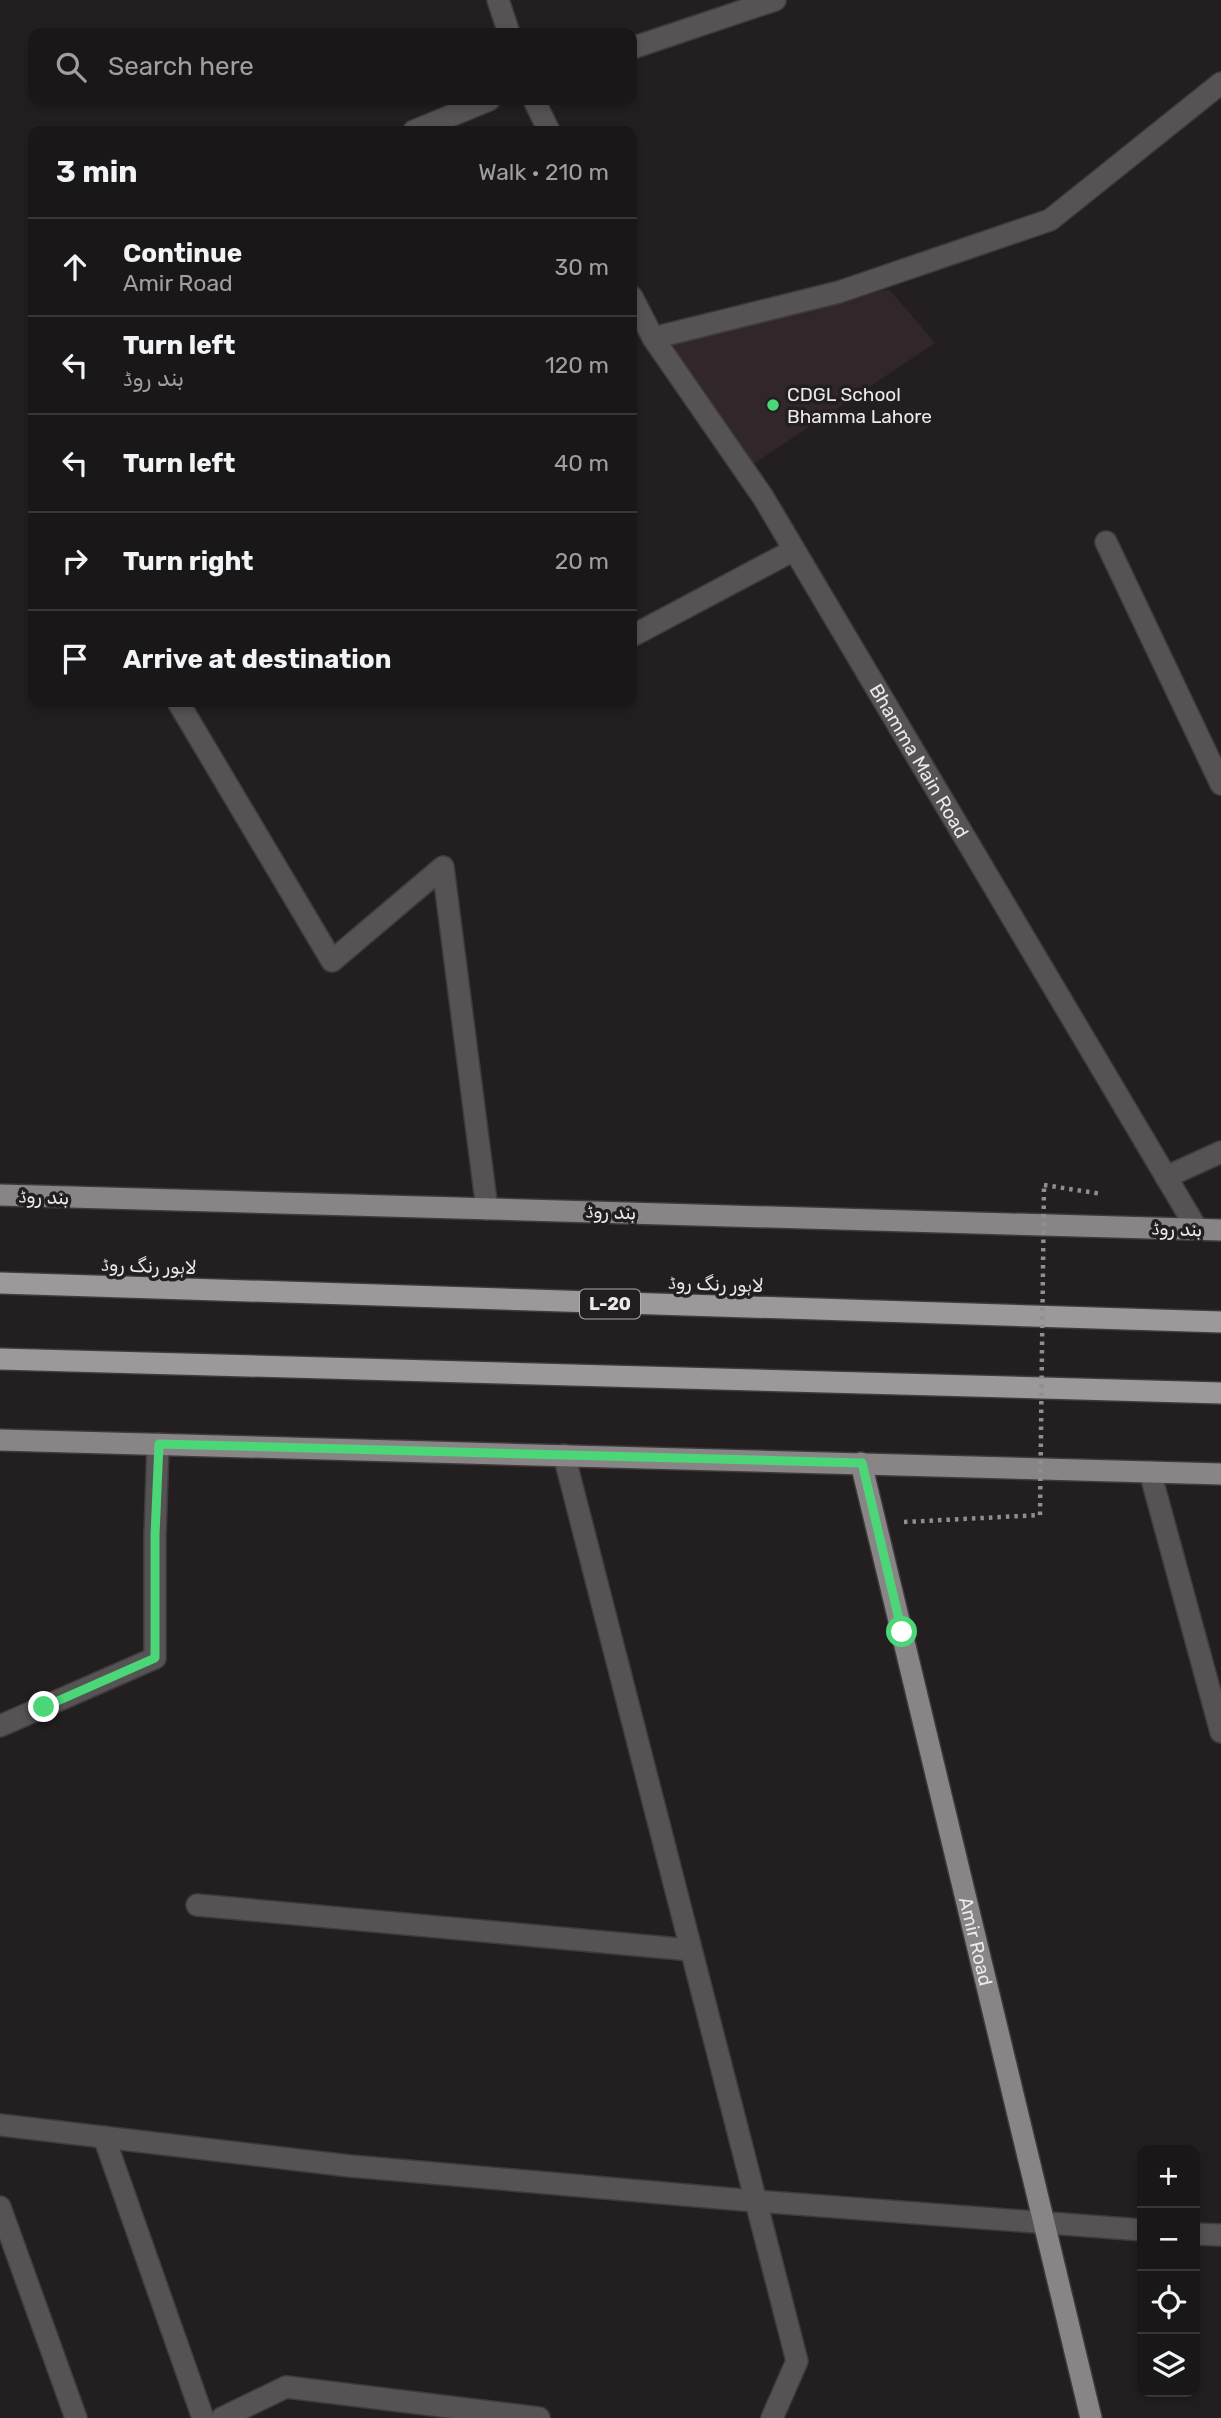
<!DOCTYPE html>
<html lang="en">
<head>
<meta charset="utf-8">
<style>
  :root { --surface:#1a1718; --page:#272425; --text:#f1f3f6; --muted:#9f9fa2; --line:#383637 }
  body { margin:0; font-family:Rubik,"Noto Naskh Arabic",sans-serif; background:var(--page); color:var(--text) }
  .controls { position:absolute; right:21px; bottom:21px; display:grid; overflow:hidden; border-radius:14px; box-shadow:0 4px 10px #0003 }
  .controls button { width:63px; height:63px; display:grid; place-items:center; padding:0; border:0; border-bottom:2px solid var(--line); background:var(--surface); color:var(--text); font:35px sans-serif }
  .stop { position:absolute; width:21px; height:21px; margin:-16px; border:5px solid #4bd677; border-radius:50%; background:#fff }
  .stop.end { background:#4bd677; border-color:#fff; box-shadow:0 2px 7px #0008 }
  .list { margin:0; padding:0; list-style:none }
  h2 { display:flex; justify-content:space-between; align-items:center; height:91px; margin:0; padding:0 28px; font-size:30px }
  h2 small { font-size:23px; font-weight:400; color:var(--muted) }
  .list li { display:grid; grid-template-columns:46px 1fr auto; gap:21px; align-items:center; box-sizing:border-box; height:98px; padding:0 28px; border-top:2px solid var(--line) }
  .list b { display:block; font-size:26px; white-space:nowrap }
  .list p { margin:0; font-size:23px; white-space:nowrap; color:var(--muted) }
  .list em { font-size:23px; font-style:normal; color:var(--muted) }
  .icon { flex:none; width:38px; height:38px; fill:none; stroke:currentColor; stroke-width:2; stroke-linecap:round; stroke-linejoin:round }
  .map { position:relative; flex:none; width:1221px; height:2418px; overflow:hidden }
  .search { position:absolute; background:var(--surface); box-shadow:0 4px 10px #0003; left:28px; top:28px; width:609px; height:77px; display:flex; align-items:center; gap:18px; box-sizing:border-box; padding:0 24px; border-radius:14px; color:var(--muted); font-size:26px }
  .panel { position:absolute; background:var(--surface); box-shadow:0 4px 10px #0003; left:28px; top:126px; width:609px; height:581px; border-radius:14px }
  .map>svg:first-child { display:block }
  .built { fill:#31272a }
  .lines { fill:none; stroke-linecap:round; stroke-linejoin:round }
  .minor-casing { stroke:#3f3b3c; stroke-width:24 }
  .major-casing { stroke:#3f3b3c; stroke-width:24 }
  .highway-casing { stroke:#3f3b3c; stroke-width:24 }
  .path { stroke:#908e8e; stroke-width:4.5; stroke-dasharray:3.5 5; stroke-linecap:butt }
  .minor { stroke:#555353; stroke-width:21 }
  .major { stroke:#898586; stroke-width:21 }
  .highway { stroke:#9d999a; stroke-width:21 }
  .path-bridge { stroke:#908e8e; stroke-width:4.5; stroke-dasharray:3.5 5; stroke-linecap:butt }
  .route { stroke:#4bd677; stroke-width:9 }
  .poi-dot { fill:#4bd677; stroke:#231f20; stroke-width:2.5 }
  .labels { text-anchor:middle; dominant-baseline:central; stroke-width:7; stroke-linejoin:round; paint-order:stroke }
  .shield { fill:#231f20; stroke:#afacad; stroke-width:2 }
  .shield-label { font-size:18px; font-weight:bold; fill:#ebe9e9 }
  .poi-label { font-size:19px; fill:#ebe9e9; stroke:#231f20; text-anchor:start }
  .street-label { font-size:19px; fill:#ebe9e9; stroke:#231f20 }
</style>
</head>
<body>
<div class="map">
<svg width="1221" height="2418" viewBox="0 0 1221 2418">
  <rect width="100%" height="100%" fill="#231f20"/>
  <!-- built -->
  <path class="built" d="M890,290L935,343L749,467L659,340L835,296Z"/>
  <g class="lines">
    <!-- minor casing -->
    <g class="minor-casing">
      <g id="minor">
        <path d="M498,0L509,33"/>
        <path d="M632,48L775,0"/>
        <path d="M534,100L549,131"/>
        <path d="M414,131L489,100"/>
        <path id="s1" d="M632,297L653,338L763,497L1197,1229"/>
        <path d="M653,338L839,292L1050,220L1221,83"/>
        <path d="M1106,542L1221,784"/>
        <path d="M632,636L794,550"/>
        <path d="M178,702L332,961L443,867L487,1209"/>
        <path d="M1166,1177L1221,1152"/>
        <path d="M564,1455L797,2361L772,2418"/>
        <path d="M1150,1472L1221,1732"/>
        <path d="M0,1726L155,1658V1535L158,1444"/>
        <path d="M197,1905L691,1950"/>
        <path d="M0,2125L350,2166L755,2201L1142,2230"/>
        <path d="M104,2137L203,2418"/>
        <path d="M0,2207L76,2418"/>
        <path d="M1195,2234L1221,2235"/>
        <path d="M222,2418L286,2387L539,2418"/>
      </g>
    </g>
    <!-- major casing -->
    <g class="major-casing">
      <g id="major">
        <path d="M0,1195L1221,1230"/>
        <path d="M0,1440L1221,1474"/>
        <path id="s2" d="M861,1463L1091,2418"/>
      </g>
    </g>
    <!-- highway casing -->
    <g class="highway-casing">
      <path id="highway" d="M0,1283L1221,1322
        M0,1359L1221,1393"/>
    </g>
    <!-- path -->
    <path class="path" d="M1044,1185L1102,1194
      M904,1522L1040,1515"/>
    <!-- minor -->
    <use href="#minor" class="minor"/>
    <!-- major -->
    <use href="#major" class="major"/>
    <!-- highway -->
    <use href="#highway" class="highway"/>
    <!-- path-bridge -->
    <path class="path-bridge" d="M1040,1515L1044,1185"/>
  </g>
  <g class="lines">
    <!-- route -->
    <path class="route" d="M44,1707L155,1658V1535L159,1444L862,1463L902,1632"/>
  </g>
  <!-- markers -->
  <circle class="poi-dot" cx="773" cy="405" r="7"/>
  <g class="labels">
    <!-- shield labels -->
    <rect class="shield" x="580" y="1289.5" width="60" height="29" rx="5"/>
    <g class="shield-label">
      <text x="610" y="1304">L-20</text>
    </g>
    <!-- poi labels -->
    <g class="poi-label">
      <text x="787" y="394">CDGL School<tspan x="787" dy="22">Bhamma Lahore</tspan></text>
    </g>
    <!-- street labels -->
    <g class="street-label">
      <text stroke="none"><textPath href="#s1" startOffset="546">Bhamma Main Road</textPath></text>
      <text transform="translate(44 1197) rotate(2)">بند روڈ</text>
      <text transform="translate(611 1212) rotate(2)">بند روڈ</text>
      <text transform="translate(1177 1229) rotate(2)">بند روڈ</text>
      <text transform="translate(149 1266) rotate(2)">لاہور رنگ روڈ</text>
      <text transform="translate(716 1284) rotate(2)">لاہور رنگ روڈ</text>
      <text stroke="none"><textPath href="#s2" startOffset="492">Amir Road</textPath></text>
    </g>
  </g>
</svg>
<div class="controls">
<button>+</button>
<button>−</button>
<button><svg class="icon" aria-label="locate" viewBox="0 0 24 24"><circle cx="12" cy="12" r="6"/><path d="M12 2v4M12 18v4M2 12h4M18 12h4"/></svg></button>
<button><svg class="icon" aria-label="layers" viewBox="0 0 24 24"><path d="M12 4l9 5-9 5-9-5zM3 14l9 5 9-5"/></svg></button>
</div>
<div class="stop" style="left:902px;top:1632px"></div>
<div class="stop end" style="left:44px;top:1707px"></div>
<div class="search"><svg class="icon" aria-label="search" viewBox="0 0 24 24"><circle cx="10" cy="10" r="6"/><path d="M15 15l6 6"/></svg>Search here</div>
<section class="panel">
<h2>3 min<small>Walk · 210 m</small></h2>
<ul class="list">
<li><svg class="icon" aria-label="ahead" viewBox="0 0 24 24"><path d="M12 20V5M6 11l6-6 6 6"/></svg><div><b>Continue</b><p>Amir Road</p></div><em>30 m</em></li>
<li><svg class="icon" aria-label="left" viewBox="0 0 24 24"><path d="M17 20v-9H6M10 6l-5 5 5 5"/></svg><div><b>Turn left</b><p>بند روڈ</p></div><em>120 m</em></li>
<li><svg class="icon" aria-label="left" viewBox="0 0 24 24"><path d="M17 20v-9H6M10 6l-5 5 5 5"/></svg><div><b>Turn left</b></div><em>40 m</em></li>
<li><svg class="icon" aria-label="right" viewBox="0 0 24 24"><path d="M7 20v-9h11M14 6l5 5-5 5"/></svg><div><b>Turn right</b></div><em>20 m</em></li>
<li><svg class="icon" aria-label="arrive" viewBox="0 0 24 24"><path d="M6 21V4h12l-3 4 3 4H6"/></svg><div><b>Arrive at destination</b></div></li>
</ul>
</section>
</div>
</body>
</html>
